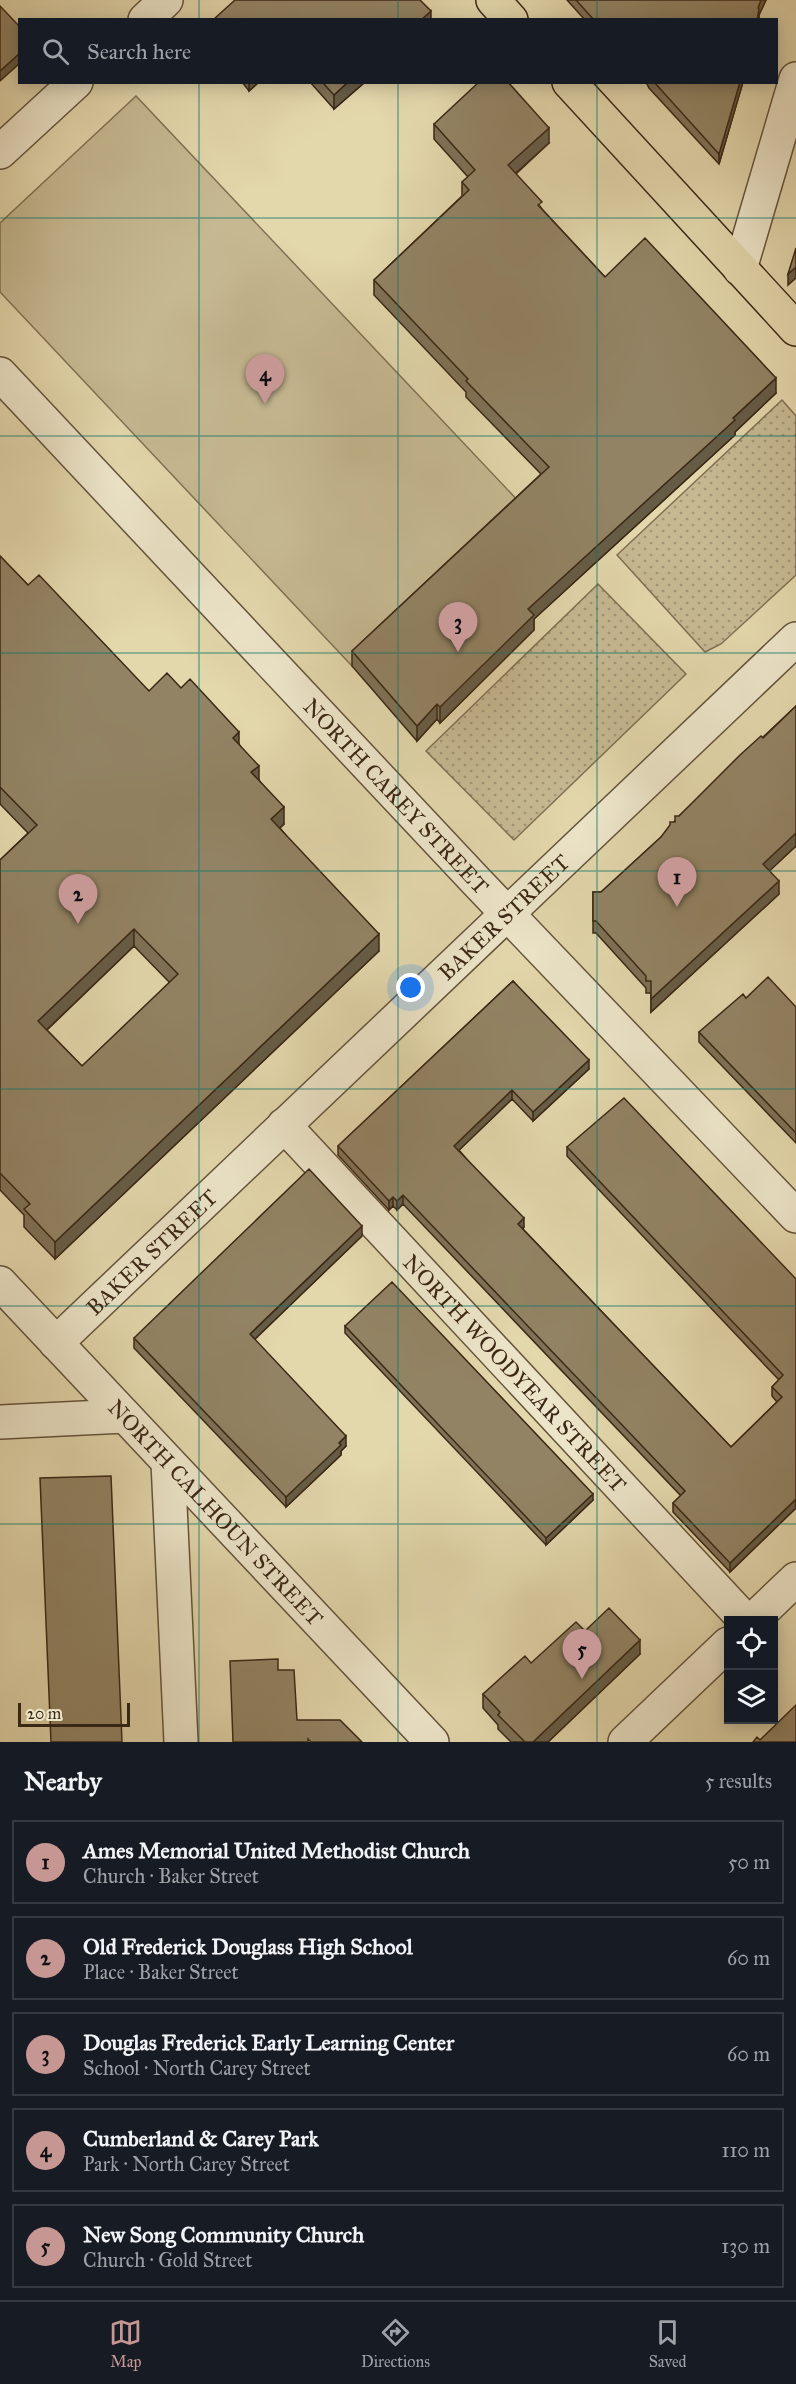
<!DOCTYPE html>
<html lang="en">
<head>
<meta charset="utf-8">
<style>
  :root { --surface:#171b24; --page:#242831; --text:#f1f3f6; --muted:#9ea1a6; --line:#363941; --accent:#c59692 }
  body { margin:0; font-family:"IM FELL Great Primer",serif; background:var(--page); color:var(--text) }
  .controls { position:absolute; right:18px; bottom:18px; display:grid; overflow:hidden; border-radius:0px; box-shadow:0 3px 15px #0003 }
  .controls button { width:54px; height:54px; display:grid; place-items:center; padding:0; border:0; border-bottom:2px solid var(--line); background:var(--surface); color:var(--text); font:30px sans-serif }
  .scale { position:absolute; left:18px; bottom:15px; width:112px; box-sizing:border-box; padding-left:6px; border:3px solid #3b2715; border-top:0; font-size:16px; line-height:21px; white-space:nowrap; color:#3b2715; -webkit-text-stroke:4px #ede5c9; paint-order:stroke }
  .you { position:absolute; left:411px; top:988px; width:21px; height:21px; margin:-15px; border:4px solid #fff; border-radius:50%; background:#1a73e8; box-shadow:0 0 0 9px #1a73e833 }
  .badge { display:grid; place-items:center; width:39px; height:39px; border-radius:50%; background:var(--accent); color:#111; font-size:20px; font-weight:700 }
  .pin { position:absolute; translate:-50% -50px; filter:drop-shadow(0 2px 3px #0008) }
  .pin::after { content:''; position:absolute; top:32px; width:21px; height:18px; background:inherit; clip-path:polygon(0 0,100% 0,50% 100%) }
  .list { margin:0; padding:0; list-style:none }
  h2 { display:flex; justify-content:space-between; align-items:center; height:78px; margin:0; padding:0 24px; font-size:26px }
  h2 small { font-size:20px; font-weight:400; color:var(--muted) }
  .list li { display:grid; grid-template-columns:39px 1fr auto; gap:18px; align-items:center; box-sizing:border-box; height:84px; margin:0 12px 12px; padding:0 12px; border:2px solid var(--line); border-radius:0px }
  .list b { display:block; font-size:22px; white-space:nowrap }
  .list p { margin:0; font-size:20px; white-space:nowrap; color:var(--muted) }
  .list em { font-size:20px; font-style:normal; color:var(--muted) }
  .icon { flex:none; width:33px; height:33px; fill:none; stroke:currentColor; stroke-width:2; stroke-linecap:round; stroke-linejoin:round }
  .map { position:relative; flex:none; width:796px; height:1742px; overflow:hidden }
  .search { position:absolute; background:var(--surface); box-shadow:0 3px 15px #0003; left:18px; right:18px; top:18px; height:66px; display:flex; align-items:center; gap:15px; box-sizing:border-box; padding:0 21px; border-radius:0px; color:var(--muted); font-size:22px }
  .sheet { height:558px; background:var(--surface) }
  nav { display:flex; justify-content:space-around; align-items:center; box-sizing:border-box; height:84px; border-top:2px solid var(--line); background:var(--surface); font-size:16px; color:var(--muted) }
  nav a { display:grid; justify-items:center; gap:3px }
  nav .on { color:var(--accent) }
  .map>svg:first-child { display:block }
  .grass { fill:url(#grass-dots); stroke:#807054; stroke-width:1.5 }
  .park { fill:#c6b992; stroke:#807054; stroke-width:1.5 }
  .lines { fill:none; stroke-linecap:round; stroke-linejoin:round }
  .minor-casing { stroke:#65533b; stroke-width:36 }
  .major-casing { stroke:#3b2715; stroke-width:36 }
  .minor { stroke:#ede5c9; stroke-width:33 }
  .major { stroke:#e3d7ac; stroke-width:33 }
  .wall { fill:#7e7156; stroke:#3b2715; stroke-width:1.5; fill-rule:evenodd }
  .shaded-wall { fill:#665c46; stroke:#3b2715; stroke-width:1.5 }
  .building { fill:#928364; stroke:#3b2715; stroke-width:1.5; fill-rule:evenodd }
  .grid { fill:none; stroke:#0f766e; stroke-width:1.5; stroke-opacity:0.55 }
  .labels { text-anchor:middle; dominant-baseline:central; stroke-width:6; stroke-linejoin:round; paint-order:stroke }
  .street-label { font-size:22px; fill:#3b2715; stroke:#ede5c9 }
</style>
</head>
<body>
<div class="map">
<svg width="796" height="1742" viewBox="0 0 796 1742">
  <defs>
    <pattern id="grass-dots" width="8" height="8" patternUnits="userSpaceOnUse" patternTransform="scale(1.5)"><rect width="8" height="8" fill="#c6b992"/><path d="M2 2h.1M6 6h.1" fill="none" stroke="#a29676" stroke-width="1.8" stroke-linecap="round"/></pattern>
  </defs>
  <rect width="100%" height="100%" fill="#e3d7ac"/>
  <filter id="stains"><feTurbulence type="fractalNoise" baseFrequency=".00333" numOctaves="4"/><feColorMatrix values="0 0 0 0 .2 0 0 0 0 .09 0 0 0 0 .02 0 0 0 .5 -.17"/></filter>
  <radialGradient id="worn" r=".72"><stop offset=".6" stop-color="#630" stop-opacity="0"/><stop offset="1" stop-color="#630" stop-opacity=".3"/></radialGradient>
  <!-- grass -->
  <path class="grass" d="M782,400L796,416V575L721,644L705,652L617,555Z
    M598,584L686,674L514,840L426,751Z"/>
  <!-- park -->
  <path class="park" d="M136,96L523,506L352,666L0,292V223Z"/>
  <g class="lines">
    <!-- minor casing -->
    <g class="minor-casing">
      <g id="minor">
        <path d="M145,20L166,0"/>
        <path d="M0,152L76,82"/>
        <path d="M740,269L796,79"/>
        <path id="s1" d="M0,374L476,881L796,1216"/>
        <path id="s2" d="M284,1125L745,1620"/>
        <path id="s3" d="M0,1283L432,1742"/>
        <path id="s4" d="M56,1343L796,639"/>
        <path d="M0,1422L125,1416"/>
        <path d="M168,1462L181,1742"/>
        <path d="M753,1620L796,1579"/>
        <path d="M625,1742L728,1644"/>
      </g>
    </g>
    <!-- major casing -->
    <g class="major-casing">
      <path id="major" d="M493,0L511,20
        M569,82L796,329"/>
    </g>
    <!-- minor -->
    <use href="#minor" class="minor"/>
    <!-- major -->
    <use href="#major" class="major"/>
  </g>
  <!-- wall -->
  <path class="wall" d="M567,0H766L759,15V20H585Z
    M242,82H259L249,91Z
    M310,82H365L334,109Z
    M646,82H743L719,164L649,88Z
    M434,124L549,143L516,174L542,209L605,277L776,393L735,432V435L534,619V630L440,723L437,719L417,741L352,666V651L541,474L466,397V392L374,295V280L462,196V182L468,177L434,139Z
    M0,556L28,585L149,691L181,688L239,744L284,824L280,828L379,951L55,1259L24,1227V1215L0,1190V860L28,833L0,804ZM134,946L170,983L82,1066L47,1030Z
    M796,706V846L769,871L779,894L651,1012V993H646V988L596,933H593V892H601L661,837L679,816Z
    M513,981L589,1069L533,1121L512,1099L459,1150L524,1227L523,1229L731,1447L777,1402L772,1396V1387L779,1380L567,1156V1147L796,1279V1508L730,1572L673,1512V1503L681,1496L403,1204L397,1210L393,1206L389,1210L338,1155V1146Z
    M796,1007V1143L699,1042V1032Z
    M362,1236L254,1339L346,1446L341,1451V1455L286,1507L134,1348V1338Z
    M345,1326L593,1500L546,1545L345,1333Z
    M585,1631L640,1654L548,1742H511L498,1729V1725L483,1708V1694Z"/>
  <!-- shaded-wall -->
  <path class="shaded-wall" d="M761,0H766L759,15V20H757L758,8Z
    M431,11V20H421Z
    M20,53V63L0,81V71Z
    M249,82H259L249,91Z
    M348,82H365L334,109V95Z
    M740,82H743L719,164V154Z
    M549,128V143L508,180V165Z
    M796,267V278L788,285V274Z
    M776,378V393L735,432V435L534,619V630L440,723V707L528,609Z
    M437,704V719L417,741V726Z
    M239,732V749L233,738Z
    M259,766V783L251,772Z
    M284,807V824L271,836V819Z
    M796,833V846L763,877V864Z
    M779,881V894L651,1012V999Z
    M134,929V946L38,1038V1021Z
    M379,934V951L55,1259V1242Z
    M589,1060V1069L533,1121V1112Z
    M512,1090V1099L454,1155V1146Z
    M403,1195V1204L397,1210V1201Z
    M393,1197V1206L389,1210V1201Z
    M524,1218V1227L518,1232V1224Z
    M362,1226V1236L250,1344V1334Z
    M346,1436V1446L341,1451V1455L286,1507V1497Z
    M593,1494V1500L546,1545V1538Z
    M796,1499V1508L730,1572V1563Z
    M640,1640V1654L548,1742H533Z"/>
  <!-- building -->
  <path class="building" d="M235,0H420L431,11L421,20H213Z
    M576,0H761L758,8L759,9L757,20H594Z
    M0,6L20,27V53L0,71Z
    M322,82H348L334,95Z
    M479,82H508L549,128L508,165L542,202L538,205L605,277L645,238L776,378L733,418L735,420L528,609L534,615L440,707L437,704L417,726L352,651L549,467L466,381L468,379L374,280L469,190L462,182L475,170L434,124Z
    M654,82H740L719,154Z
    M796,248V267L788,274Z
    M0,556L28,585L39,575L149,691L167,673L181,688L190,679L239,732L233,738L259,766L251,772L284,807L271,819L379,934L55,1242L24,1209L30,1204L0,1173V860L37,825L0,787ZM134,929L178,974L82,1066L38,1021Z
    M796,706V833L763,864L779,881L651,999V981H646V976L596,921H593V892H601L661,837L670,825V822H675V816H679L740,755L761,736L763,738Z
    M768,977L796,1007V1133L699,1032L743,994L746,998Z
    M513,981L589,1060L533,1112L512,1090L454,1146L524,1218L518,1224L731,1447L782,1397L772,1387L783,1375L567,1147L624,1098L796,1279V1499L730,1563L673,1503L685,1491L403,1195L397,1201L393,1197L389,1201L338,1146Z
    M309,1169L362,1226L250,1334L346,1436L339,1443L341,1445L286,1497L134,1338Z
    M392,1282L593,1494L546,1538L345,1326Z
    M111,1476L122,1742H51L40,1478Z
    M609,1608L640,1640L533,1742H525L498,1715L500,1712L483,1694L525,1656L531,1663L576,1622L585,1631Z
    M278,1659V1670H294L297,1720H340L362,1742H311L308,1739V1742H233L230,1661Z
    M796,1705V1742H753L757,1737L760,1740Z"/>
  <!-- grid -->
  <path class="grid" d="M199,0V20M398,0V20M597,0V20M199,82V1742M398,82V1742M597,82V1742M0,218H796M0,436H796M0,653H796M0,871H796M0,1089H796M0,1306H796M0,1524H796"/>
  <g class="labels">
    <!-- street labels -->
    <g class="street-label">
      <text stroke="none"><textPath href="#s1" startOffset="579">NORTH CAREY STREET</textPath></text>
      <text stroke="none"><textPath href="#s4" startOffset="618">BAKER STREET</textPath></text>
      <text stroke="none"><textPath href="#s4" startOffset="132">BAKER STREET</textPath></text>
      <text stroke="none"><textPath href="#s2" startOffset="339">NORTH WOODYEAR STREET</textPath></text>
      <text stroke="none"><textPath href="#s3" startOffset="315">NORTH CALHOUN STREET</textPath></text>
    </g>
  </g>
  <rect width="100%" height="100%" filter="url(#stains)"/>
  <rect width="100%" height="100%" fill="url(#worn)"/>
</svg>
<div class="controls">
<button><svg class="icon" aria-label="locate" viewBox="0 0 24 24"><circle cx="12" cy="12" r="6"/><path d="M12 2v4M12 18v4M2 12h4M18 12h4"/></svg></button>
<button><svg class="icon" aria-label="layers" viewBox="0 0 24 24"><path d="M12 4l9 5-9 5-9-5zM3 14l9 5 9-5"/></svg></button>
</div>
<div class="scale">20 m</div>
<div class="you"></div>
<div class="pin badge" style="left:677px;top:907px">1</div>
<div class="pin badge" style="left:78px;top:924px">2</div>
<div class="pin badge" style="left:458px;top:652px">3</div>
<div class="pin badge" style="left:265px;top:404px">4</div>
<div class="pin badge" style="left:582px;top:1679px">5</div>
<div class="search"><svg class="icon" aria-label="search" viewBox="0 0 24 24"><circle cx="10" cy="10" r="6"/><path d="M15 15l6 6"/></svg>Search here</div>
</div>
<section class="sheet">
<h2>Nearby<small>5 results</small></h2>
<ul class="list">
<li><span class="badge">1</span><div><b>Ames Memorial United Methodist Church</b><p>Church · Baker Street</p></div><em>50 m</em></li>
<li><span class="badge">2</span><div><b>Old Frederick Douglass High School</b><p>Place · Baker Street</p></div><em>60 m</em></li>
<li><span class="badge">3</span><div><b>Douglas Frederick Early Learning Center</b><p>School · North Carey Street</p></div><em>60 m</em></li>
<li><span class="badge">4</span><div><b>Cumberland &amp; Carey Park</b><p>Park · North Carey Street</p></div><em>110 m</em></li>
<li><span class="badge">5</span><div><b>New Song Community Church</b><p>Church · Gold Street</p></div><em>130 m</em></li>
</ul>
</section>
<nav>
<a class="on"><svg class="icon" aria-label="map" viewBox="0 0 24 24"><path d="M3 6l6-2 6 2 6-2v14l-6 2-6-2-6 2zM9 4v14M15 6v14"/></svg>Map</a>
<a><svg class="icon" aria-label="directions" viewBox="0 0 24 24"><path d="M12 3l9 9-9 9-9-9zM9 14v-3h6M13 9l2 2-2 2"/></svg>Directions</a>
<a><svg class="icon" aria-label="saved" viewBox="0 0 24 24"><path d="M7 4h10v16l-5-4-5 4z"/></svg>Saved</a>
</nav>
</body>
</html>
